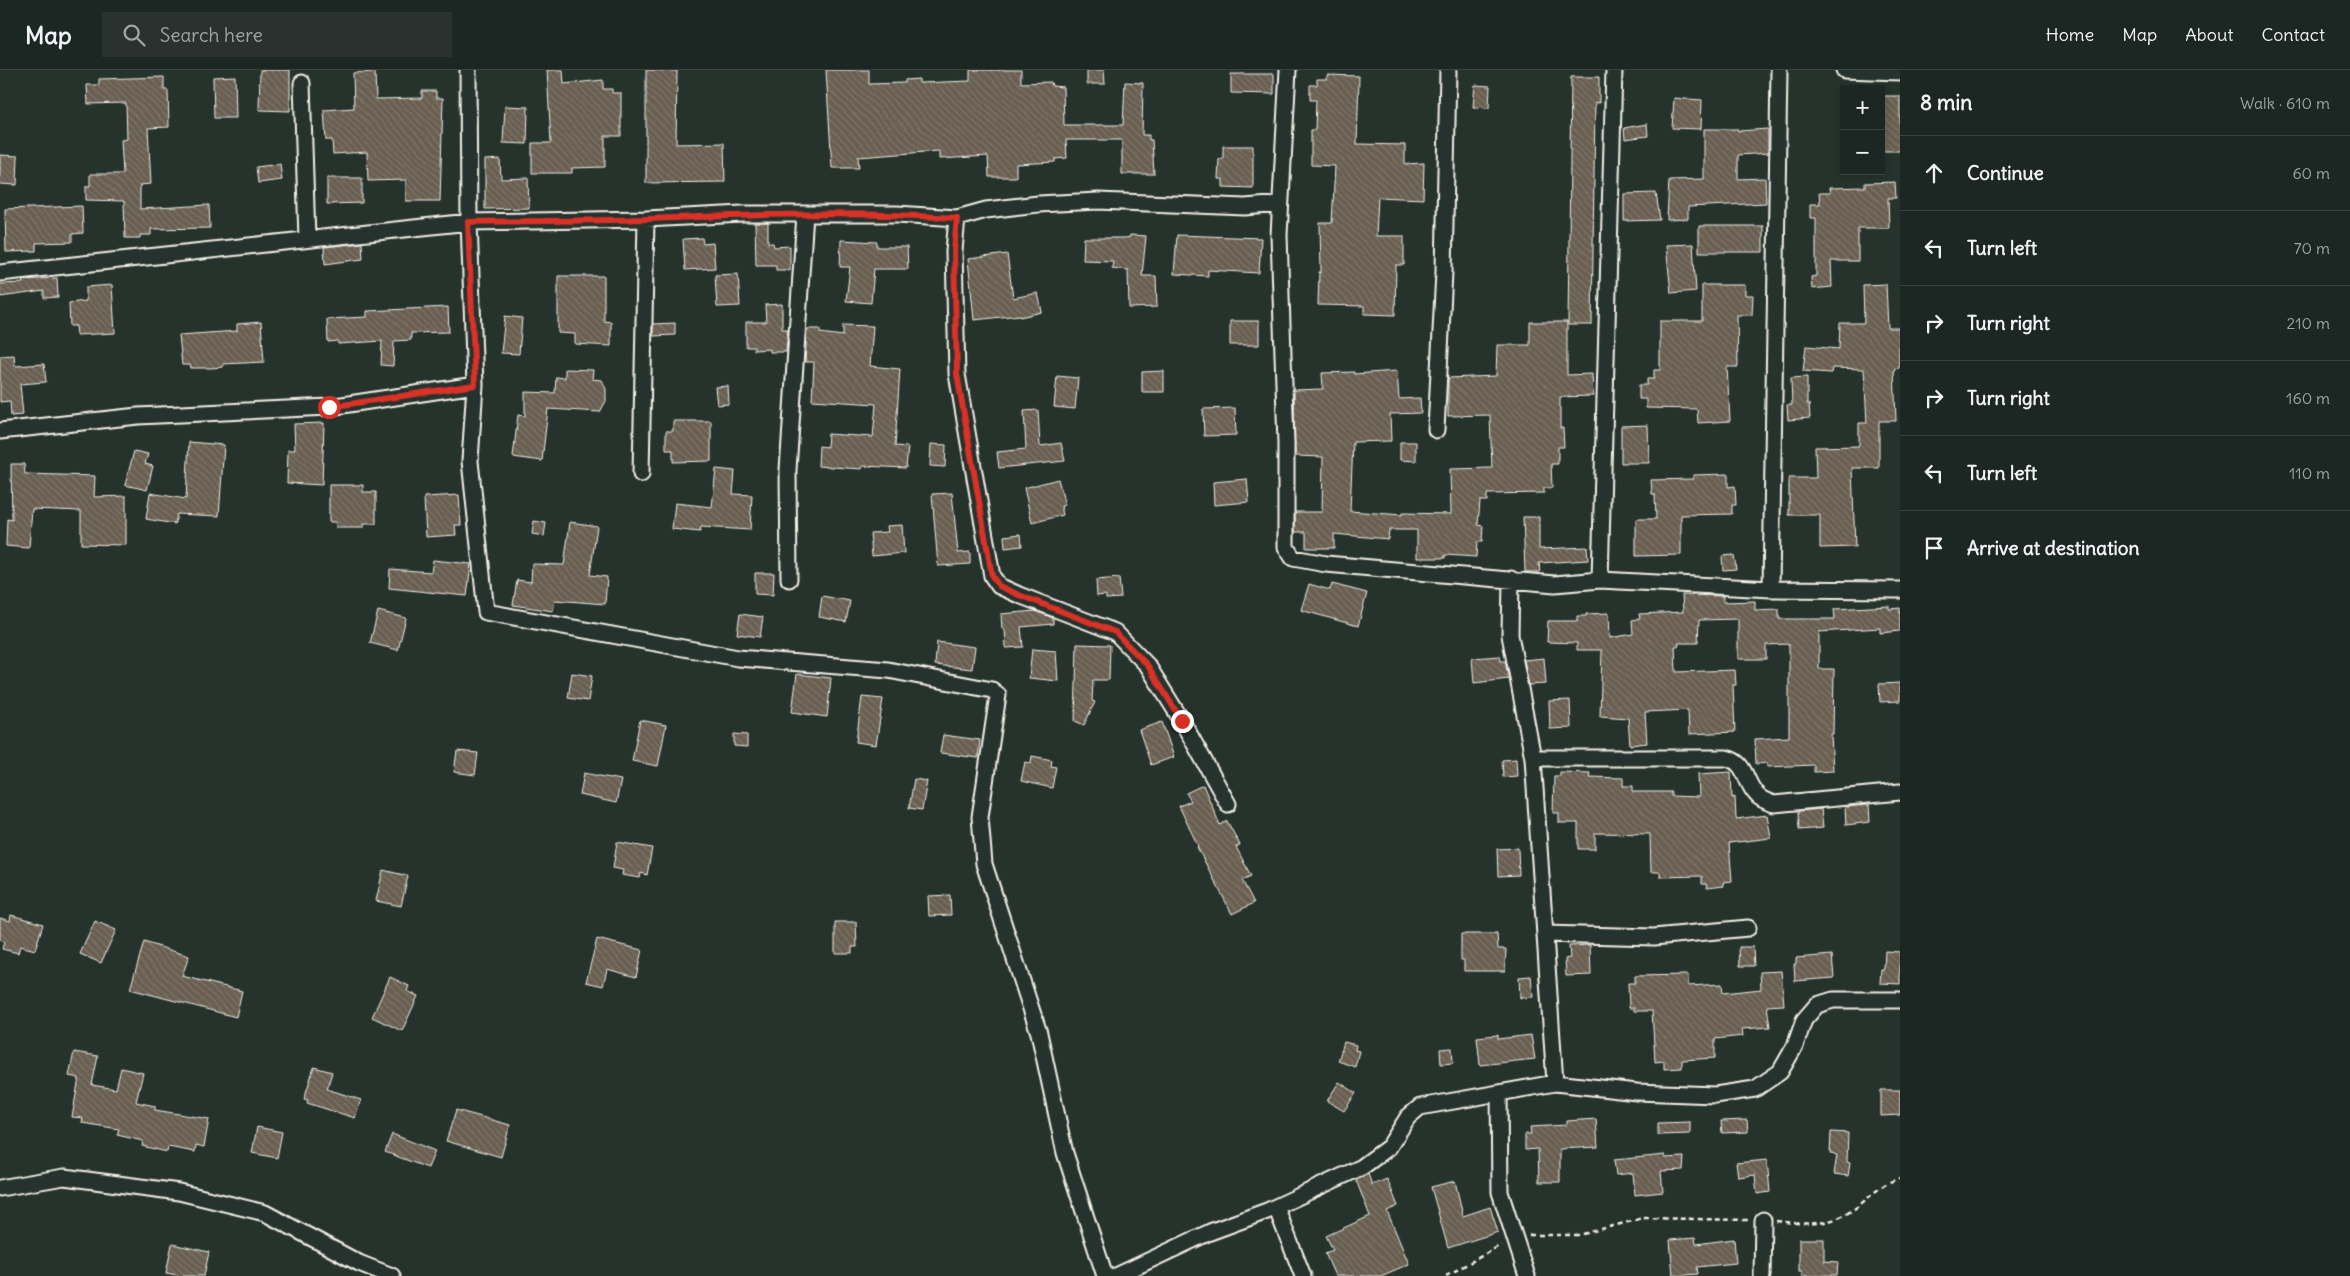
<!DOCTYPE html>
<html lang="en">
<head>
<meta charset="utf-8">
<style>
  :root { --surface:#1c2622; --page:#29322f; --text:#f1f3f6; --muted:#a0a5a5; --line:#3a4340 }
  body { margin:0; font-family:Delius,sans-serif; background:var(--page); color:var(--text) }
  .controls { position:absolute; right:15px; top:15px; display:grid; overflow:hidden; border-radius:0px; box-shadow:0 2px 8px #0003 }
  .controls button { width:45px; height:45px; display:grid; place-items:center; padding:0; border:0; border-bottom:1px solid var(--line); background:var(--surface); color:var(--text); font:25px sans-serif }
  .stop { position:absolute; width:15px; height:15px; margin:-11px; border:4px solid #d93025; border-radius:50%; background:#fff }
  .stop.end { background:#d93025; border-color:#fff; box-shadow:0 1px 5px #0008 }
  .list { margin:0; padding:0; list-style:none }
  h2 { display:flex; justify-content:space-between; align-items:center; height:65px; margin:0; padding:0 20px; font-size:21px }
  h2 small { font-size:16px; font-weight:400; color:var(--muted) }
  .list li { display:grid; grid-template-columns:32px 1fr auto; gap:15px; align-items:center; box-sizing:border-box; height:75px; padding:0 20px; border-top:1px solid var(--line) }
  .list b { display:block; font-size:19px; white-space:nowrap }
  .list em { font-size:16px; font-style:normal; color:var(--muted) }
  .icon { flex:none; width:28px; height:28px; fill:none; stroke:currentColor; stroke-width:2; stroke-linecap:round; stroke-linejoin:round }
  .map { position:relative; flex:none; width:1900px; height:1206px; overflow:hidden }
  header { display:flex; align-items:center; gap:30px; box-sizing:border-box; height:70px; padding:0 25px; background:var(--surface); border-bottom:1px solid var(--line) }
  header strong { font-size:24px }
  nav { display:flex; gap:28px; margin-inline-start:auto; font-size:18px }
  .search { width:350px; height:45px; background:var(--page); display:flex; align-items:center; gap:12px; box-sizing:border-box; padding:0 18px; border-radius:0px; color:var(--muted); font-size:19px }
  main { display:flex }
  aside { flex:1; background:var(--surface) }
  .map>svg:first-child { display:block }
  .building { fill:url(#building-back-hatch); stroke:#f4f1e8 }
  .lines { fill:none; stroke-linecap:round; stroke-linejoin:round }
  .street-casing { stroke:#f4f1e8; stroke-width:19 }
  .path { stroke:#f4f1e8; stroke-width:2.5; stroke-dasharray:5 4; stroke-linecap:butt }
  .street { stroke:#26332d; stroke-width:15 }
  .route { stroke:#d93025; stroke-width:6 }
</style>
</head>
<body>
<header>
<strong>Map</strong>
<div class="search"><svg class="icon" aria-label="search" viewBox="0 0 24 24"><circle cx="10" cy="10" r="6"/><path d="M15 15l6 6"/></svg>Search here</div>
<nav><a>Home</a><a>Map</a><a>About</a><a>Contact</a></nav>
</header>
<main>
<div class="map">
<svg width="1900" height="1206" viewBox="0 0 1900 1206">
  <defs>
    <pattern id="building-back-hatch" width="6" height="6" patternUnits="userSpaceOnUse" patternTransform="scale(1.25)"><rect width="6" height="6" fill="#685e51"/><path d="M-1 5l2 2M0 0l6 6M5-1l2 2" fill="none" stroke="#7e766a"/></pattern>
  </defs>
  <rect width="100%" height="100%" fill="#26332d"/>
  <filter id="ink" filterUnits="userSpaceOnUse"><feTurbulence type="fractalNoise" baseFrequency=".02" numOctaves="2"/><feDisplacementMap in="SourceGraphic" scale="10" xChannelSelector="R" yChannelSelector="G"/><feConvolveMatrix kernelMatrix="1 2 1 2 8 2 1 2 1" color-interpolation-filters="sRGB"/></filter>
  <g filter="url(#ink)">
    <!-- building -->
    <path class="building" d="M260,0H290V41L259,40Z
      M547,0H563L564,14L603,10V19H612V23H621V66H605V97L572,98V103H532V73H551Z
      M646,0L677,1L676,74L724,73L725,112L646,113Z
      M826,0H869V14L905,13V10L919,9V13L970,11V0H1021V13L1051,12L1052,16L1063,17L1064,55H1123L1125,12L1143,13L1142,65H1149V70H1152L1154,104H1122V70H1066L1067,88L1055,89V92L1016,94V107H989L988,86L939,89V81L858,87L859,98H832Z
      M1087,0H1104L1105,14H1087Z
      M375,2L376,29L422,28V21H436V28H443L440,131H406V110L368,111L367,82L333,84L332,70H326L324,40L354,38L353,3Z
      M1231,4H1274V24L1231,23Z
      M1327,5L1359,6L1357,74L1405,75V94L1424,93L1423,129L1378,127L1376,166H1404V195H1396L1395,245L1364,244V236L1318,235L1319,202H1321L1320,153H1332L1335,96L1311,95V60H1315L1316,30H1310V15H1317V9H1327Z
      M235,6L236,48H214L213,7Z
      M164,7V20H168L169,57L148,58L151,114L140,115V139L209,135L210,158L151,159V165H140V168H125L124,131L86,130V116H90V104H123L121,70L127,69L126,33L88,34L87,15H99V9Z
      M1571,7H1599V33L1595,32L1592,255H1568Z
      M1475,15L1490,16L1489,38L1473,37Z
      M1881,26H1900V81H1881Z
      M1674,28L1702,30L1701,59L1672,58Z
      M505,36L528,37L527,74L503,73Z
      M1647,54L1648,66L1625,69L1624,58Z
      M1704,59H1738V61L1768,59V83L1738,85V109L1765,108L1766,133L1688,137V149L1667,150L1669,110L1704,109Z
      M1223,76H1253V118L1223,117V109H1218L1219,89H1223Z
      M0,85L18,86L17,115L0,114Z
      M500,89L501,109L528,108L529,138L485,139V90Z
      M280,94L282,110L258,113L256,97Z
      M327,108H362V133L327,134Z
      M1895,112L1896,128H1888L1889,158H1858V191H1831L1832,217L1812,219L1811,207L1816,206V148H1810V134H1820L1819,123H1830L1829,118L1865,117V113Z
      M1656,123L1660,150L1624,151V124Z
      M82,136L83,163L72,164V172L36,173V181L6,182L5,139Z
      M755,153H768V173H773L774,177L790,176V200H776V195H756Z
      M1699,156H1763V182H1699Z
      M1130,165L1146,166L1142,206H1156L1157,237L1129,238L1128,200L1112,198L1113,191L1083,190L1084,168H1125L1130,167Z
      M1177,165L1261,168L1259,203L1208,200V206L1174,204Z
      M702,168L703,174L713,173L715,198L685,200L683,169Z
      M841,170L877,172V177H907L908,199H874L871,233L846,231L850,197H840Z
      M362,173L363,189L325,194L324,177Z
      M1693,174L1696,221L1671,223L1666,175Z
      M1007,184L1013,228L1038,223L1042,242L1020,247V245L974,250L968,189Z
      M738,204L740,236L717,237L715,205Z
      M558,206H604V251L611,252V276L575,274V264L558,263Z
      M57,208L58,227L44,228V221L0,227V214L23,213L22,210Z
      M1886,214L1888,258H1899V298L1894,299L1896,351H1879V398H1852L1855,477L1820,478V445H1789V408H1816L1815,377L1859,376V353H1867L1864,299L1832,298L1831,303L1803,301L1806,276L1839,279L1840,253H1864L1863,215Z
      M112,215L115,263L77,265L76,256H70L69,233L86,231V217Z
      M1702,215H1745V225H1753L1752,245H1737L1738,297H1727L1730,351L1698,353L1697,339L1646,338V329H1639V315H1647V309H1654V300H1660V251H1702Z
      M782,234V259H788L786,282H770V279L754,280V277H746V252H766L765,235Z
      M448,237L449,262L411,263V270L394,271L393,296L381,295L382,271L338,274V271L328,272L327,249L367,247V241Z
      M505,246L522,248L519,284L501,283Z
      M1230,251H1259V275H1230Z
      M261,252L264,292L223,294V297L211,298H191L190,295H182L179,265L237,261V254Z
      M1530,252H1567V305L1592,304L1593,326L1560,327V358H1563L1564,377H1558V394H1551L1552,418H1544V423L1487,424V431H1480L1478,455L1483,456L1482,472H1477L1476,487L1445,485V488H1417V460H1389L1388,469L1334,464V478H1306V462H1295V442H1322L1323,387L1295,386L1294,320L1323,319L1322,303L1354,302V304L1397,301L1399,329L1420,328L1421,343L1390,344L1391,371L1353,372L1350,441L1402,445V443L1451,444L1450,399L1492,398L1490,345L1448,346V308L1496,306L1497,275H1530Z
      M675,253V265L653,266V254Z
      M843,255L873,256L870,296L900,299L895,376L908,377L906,398L863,396L862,399L818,396L819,376L827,377L828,364L873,367L876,334L812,330L814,292H805L807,259H820V263L843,266Z
      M14,285L15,296L44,294L46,312L20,314L23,345L11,346L10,331L0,332V286Z
      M565,299L593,300L592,309L602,310L606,319V331L600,342L548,339L542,391L513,387L518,345L525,346V322L555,323L556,307L565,308Z
      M1164,301V322H1142V302Z
      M1057,306L1078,308L1075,339L1054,337Z
      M1807,307V334H1809L1810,348L1788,350L1787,335H1792L1791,308Z
      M728,316L729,334L717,335L715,317Z
      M1235,338L1236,365L1204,366L1203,339Z
      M1038,340L1040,376L1061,373L1065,391L999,398L997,382L1026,379L1024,341Z
      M673,351H711V391L673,392V380H666V361H673Z
      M324,353L322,415L287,413L288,380H295L294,354Z
      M1648,355L1649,393H1621V356Z
      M189,372L224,375L219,446L177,444L175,454L146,449L150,423L186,429Z
      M1400,372H1416V391L1400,390Z
      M931,374L946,375L945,397L930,396Z
      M134,381L148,384L145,394L153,396L147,420L125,415Z
      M11,394H24L25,404L95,406L94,427L126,426V475L81,474V441L32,439L29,478L6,476L7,449L12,450Z
      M716,399L735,401L733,424L752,425L750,460L701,457L700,462L672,459L675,433L712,437Z
      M1728,404V417L1735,416L1736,435H1732V444L1681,445V485L1636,486V449H1656L1655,424H1652L1651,410L1693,409V405Z
      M1058,409L1065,435L1061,436L1063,445L1032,453L1024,418Z
      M1247,409L1249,432L1214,435L1213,412Z
      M329,415H363V422H376V454H363V458H336V452H329Z
      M952,423L958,483L970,482V494L938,496L932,424Z
      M459,425L461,455H455L456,465L426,467L424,427Z
      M1523,447H1539V479L1587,477L1588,490L1539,493L1540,502H1525Z
      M534,451L546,453L544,466L532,464Z
      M570,452L597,456L590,505L607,507L605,534L555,530L553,541L513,535L517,510L531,512L532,494L564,495Z
      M902,455L904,483L872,486L870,463L888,462L887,456Z
      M1021,464L1022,476L1005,478L1004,466Z
      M1734,485L1736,499L1723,500L1722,486Z
      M433,490L471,494L467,526L389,518L390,499L431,502Z
      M755,503H774L773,525L755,524Z
      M1119,508L1121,528L1106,529V525L1097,526L1096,510Z
      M1309,514L1330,520L1332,514L1367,523L1358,556L1301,540Z
      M1682,525L1723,526V532L1755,531V540L1779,539V549H1835L1834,539L1889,536V539L1900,538V561L1880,563V558L1819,562V599H1834L1833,664H1831L1833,701L1814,702V695L1767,697V693L1756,694L1755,669L1789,667V574L1766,575V589H1738V549L1699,550L1698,573H1678L1679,576H1675L1676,602L1735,600L1736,615H1733L1735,662L1689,664L1688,640L1645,642L1647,673L1630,675L1628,648L1600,646L1602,580H1577V573L1547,572L1548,551H1577V546H1586V544L1609,543L1610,568L1633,564L1632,550L1640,549L1639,544L1683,542Z
      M822,526L850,531L846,552L819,547Z
      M378,541L406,548L398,580L370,573Z
      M1035,541L1053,548V554L1021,557L1023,577L1006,578L1005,559H1002L1001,544Z
      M740,544L763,547L760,567L737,564Z
      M937,572L975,577L972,599L935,595Z
      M1077,574L1110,575L1109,610H1093L1092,631L1095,632L1084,655L1075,651Z
      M1032,579L1056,581L1058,611L1029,608Z
      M1500,586L1501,591H1505L1509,609L1474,613L1472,588Z
      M1544,588L1546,614L1529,615L1524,590Z
      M572,603L592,606L588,631L568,628Z
      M797,604L831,608L827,647L792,642Z
      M1900,613V631L1880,632L1879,614Z
      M862,627L883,629L876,675L856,672Z
      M1570,630L1571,658L1550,659L1549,631Z
      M640,650L666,655L658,696L632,691Z
      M1162,652L1174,687L1151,695L1139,660Z
      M734,664L747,665V677L734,676Z
      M943,665L980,670L978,688L940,683Z
      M457,681L478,683L475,705L454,702Z
      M1032,686L1052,690L1051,696L1056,697L1052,718L1021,711L1025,692L1031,693Z
      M1516,689L1517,706L1503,707L1502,690Z
      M1560,702L1590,703L1589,707L1623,708V716H1633V722H1671V726L1699,727L1698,704L1731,702L1732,728L1735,727L1736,749L1767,745L1771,768L1729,773L1732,811L1723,812L1724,816L1707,818L1706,814H1702V806L1660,807V802H1651L1650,764L1595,763V779H1578V753H1559V743H1553L1554,706H1560Z
      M584,703L621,710L616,733L580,725Z
      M914,709L927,711L922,740L909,738Z
      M1203,715L1220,755L1227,751L1240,775L1236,777L1251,806L1242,810L1254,833L1232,844L1197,777L1198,776L1179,736L1191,731L1186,723Z
      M1869,735L1870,752L1846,755L1845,737Z
      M1821,739L1823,758L1799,760L1798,741Z
      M617,772L652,778L647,805L641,803L640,808L622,805L623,800L613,798Z
      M1518,778L1519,805L1498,806L1497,779Z
      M383,800L408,806L401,836L376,831Z
      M950,825L951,845L929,846L928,826Z
      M11,845L43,854L35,880L20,876L18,883L2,879L4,872L0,870V848L10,851Z
      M95,851L116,860L101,893L80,884Z
      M835,852H856L857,877H852V883H835Z
      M1461,864H1497L1498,879H1506L1505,901H1464V890H1461Z
      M597,869L642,880L636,907L607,899L603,916L586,912Z
      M144,872L189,886L182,906L242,921L236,947L130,919Z
      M1590,875L1591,905L1566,906L1565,889L1570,888L1569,876Z
      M1739,877H1753L1754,896H1740Z
      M1885,881L1900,882V914L1880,913L1881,899H1884Z
      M1832,885L1834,908L1795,911L1794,894H1796V888Z
      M1781,901L1784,935L1767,936L1770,957L1742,959L1743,966L1715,969V988L1682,990V998L1664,999V991L1655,992L1652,941H1634V938H1629L1628,913H1635V906L1688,905V916L1722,914L1723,923L1761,919L1760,902Z
      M1531,906L1533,927L1520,928L1519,907Z
      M390,907L409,916L407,921L418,926L402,961L372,947Z
      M1498,965V969L1531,965L1535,989L1480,995L1477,967Z
      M1344,972L1356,975L1355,980L1359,981L1355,997L1338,991Z
      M1452,978L1453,993L1441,994L1440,979Z
      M74,982L98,986L92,1015L116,1019L121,998L143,1003L136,1032L155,1036V1040L209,1049L204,1077L196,1075L195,1082L168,1077L167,1082L142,1076L143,1071L117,1065L119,1059L82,1053L83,1048L72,1047L79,1008L69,1006Z
      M314,997L332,1002L327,1019L361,1030L355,1048L307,1033L308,1030L304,1029Z
      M1339,1012L1356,1023L1344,1041L1327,1031Z
      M1881,1020H1900V1045L1881,1046Z
      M456,1040L510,1055L501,1087L446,1071Z
      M1596,1049L1598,1077L1560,1079V1112H1539L1538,1079L1525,1080V1064H1531L1530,1057L1567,1055V1051Z
      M1747,1050L1748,1062L1722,1063L1721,1051Z
      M1690,1052V1064L1658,1065V1053Z
      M257,1057L282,1062L277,1088L252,1083Z
      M1831,1062L1848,1063L1847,1092L1850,1093L1848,1106L1834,1104L1837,1085L1830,1084Z
      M392,1064L435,1081L428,1098L385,1082Z
      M1665,1085V1088L1684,1087L1683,1100L1661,1101L1663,1122L1635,1125L1633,1103L1616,1105L1614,1090Z
      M1767,1090L1770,1122L1757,1124L1755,1105L1738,1107L1736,1093Z
      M1368,1104L1372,1115L1387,1109L1398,1136L1387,1141L1409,1194L1381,1206H1335L1325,1183L1333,1180L1326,1166L1370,1146L1356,1110Z
      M1455,1111L1463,1146L1490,1137L1498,1162L1448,1178L1431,1117Z
      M1695,1168L1696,1174L1734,1169L1736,1193L1697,1197L1698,1204L1673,1206L1670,1170Z
      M1799,1169H1824V1191L1838,1192L1837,1205L1802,1206V1201H1799Z
      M172,1174L209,1182L204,1206H182L166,1203Z"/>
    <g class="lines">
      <!-- street casing -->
      <g class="street-casing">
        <path id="street" d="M468,0L469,152L475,315L470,391L486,542L738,588L888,600L992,620L998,625L980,747L984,794L1039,963L1065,1083L1105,1206
          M1288,0L1279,165L1286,374V477L1293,488L1326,494L1555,514L1600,510L1771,519L1900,520
          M1844,0L1900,2
          M302,13L307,169
          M957,148L954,181L957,304L992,506L999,516L1019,525L1115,562L1148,596L1182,651L1228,734
          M0,203L469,152L646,149L743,144H897L957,148L986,140L1038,134L1098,131L1245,137L1280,134
          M1436,360L1444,202L1448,0
          M0,361L138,346L329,337L475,315
          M641,404L646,149
          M789,509L788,400L805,144
          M1511,509L1510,565L1533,688L1555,1013
          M1600,510L1614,0
          M1771,519L1779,0
          M1533,688H1726C1747,692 1744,712 1757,725C1761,730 1768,732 1774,734L1900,722
          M1545,864L1654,867L1748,858
          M1499,1023L1500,1122L1527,1206
          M0,1118L64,1107L179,1122L265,1143L359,1193L392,1206
          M1276,1137L1303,1206
          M1116,1206L1210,1162L1267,1141L1362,1097L1389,1077L1408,1047L1420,1037L1555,1013L1637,1022L1715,1025L1755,1019L1780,1002L1795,976L1804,950L1817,935L1833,930H1900
          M1762,1206L1763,1150"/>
      </g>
      <!-- path -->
      <path class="path" d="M1776,1151C1803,1154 1824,1157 1848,1143C1868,1131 1877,1115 1900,1108
        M1529,1165H1579L1643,1148L1748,1150
        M1446,1206L1501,1175"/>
      <!-- street -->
      <use href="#street" class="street"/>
    </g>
  </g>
  <g class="lines" filter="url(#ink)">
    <!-- route -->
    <path class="route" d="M329,337L475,315L468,152C528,151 587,151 647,149C750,145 854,141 957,148L954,181L957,304L992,506L999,516L1019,525L1115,562L1148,596L1182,651"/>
  </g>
</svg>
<div class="controls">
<button>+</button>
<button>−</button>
</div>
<div class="stop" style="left:329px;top:337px"></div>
<div class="stop end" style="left:1182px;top:651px"></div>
</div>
<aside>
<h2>8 min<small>Walk · 610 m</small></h2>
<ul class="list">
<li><svg class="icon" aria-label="ahead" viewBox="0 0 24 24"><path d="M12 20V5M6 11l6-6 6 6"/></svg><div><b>Continue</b></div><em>60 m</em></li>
<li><svg class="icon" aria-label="left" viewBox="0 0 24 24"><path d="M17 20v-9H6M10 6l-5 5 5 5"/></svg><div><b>Turn left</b></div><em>70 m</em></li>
<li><svg class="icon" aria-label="right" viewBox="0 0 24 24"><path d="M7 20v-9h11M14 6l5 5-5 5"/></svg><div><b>Turn right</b></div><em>210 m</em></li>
<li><svg class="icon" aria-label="right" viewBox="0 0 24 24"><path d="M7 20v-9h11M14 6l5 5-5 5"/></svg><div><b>Turn right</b></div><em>160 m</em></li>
<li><svg class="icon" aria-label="left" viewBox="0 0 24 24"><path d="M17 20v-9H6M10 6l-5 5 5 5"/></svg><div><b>Turn left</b></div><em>110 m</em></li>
<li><svg class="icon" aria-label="arrive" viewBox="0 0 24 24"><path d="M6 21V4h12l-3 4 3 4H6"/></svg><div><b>Arrive at destination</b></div></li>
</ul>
</aside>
</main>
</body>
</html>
